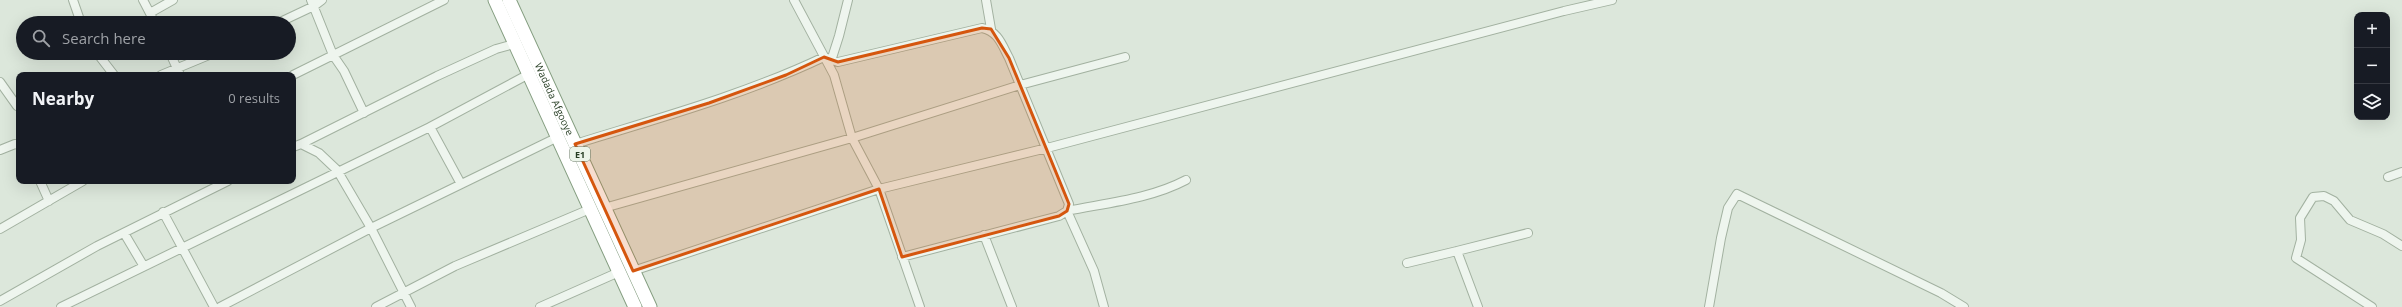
<!DOCTYPE html>
<html lang="en">
<head>
<meta charset="utf-8">
<style>
  :root { --surface:#171b24; --page:#242831; --text:#f1f3f6; --muted:#9ea1a6; --line:#363941 }
  body { margin:0; font-family:"Open Sans",sans-serif; background:var(--page); color:var(--text) }
  .controls { position:absolute; right:12px; top:12px; display:grid; overflow:hidden; border-radius:8px; box-shadow:0 4px 16px #0002 }
  .controls button { width:36px; height:36px; display:grid; place-items:center; padding:0; border:0; border-bottom:1px solid var(--line); background:var(--surface); color:var(--text); font:20px sans-serif }
  .list { margin:0; padding:0; list-style:none }
  h2 { display:flex; justify-content:space-between; align-items:center; height:52px; margin:0; padding:0 16px; font-size:17px }
  h2 small { font-size:13px; font-weight:400; color:var(--muted) }
  .icon { flex:none; width:22px; height:22px; fill:none; stroke:currentColor; stroke-width:2; stroke-linecap:round; stroke-linejoin:round }
  .map { position:relative; flex:none; width:2402px; height:307px; overflow:hidden }
  .search { position:absolute; background:var(--surface); box-shadow:0 4px 16px #0002; left:16px; top:16px; width:280px; height:44px; display:flex; align-items:center; gap:10px; box-sizing:border-box; padding:0 14px; border-radius:22px; color:var(--muted); font-size:15px }
  .panel { position:absolute; background:var(--surface); box-shadow:0 4px 16px #0002; left:16px; top:72px; width:280px; height:112px; border-radius:8px }
  .map>svg:first-child { display:block }
  .lines { fill:none; stroke-linecap:round; stroke-linejoin:round }
  .minor-casing { stroke:#a2b1a0; stroke-width:10 }
  .trunk-casing { stroke:#859e81; stroke-width:15 }
  .minor { stroke:#eef5ee; stroke-width:8 }
  .trunk { stroke:#fff; stroke-width:13 }
  .marked { fill:#d5560e; fill-opacity:0.2; stroke:#d5560e; stroke-width:3; stroke-linejoin:round }
  .labels { text-anchor:middle; dominant-baseline:central; stroke-width:4; stroke-linejoin:round; paint-order:stroke }
  .shield { fill:#ecf5ea; stroke:#62755f; stroke-width:1 }
  .shield-label { font-size:9px; font-weight:bold; fill:#273e24 }
  .street-label { font-size:10px; fill:#273e24; stroke:#ecf5ea }
</style>
</head>
<body>
<div class="map">
<svg width="2402" height="307" viewBox="0 0 2402 307">
  <rect width="100%" height="100%" fill="#dce7db"/>
  <g class="lines">
    <!-- minor casing -->
    <g class="minor-casing">
      <path id="minor" d="M73,0L81,23
        M143,0L155,23
        M311,0L333,55L344,71L364,113
        M794,0L834,75L852,138L879,189L920,307
        M986,0L991,29
        M150,13L173,0
        M278,23L314,6L322,0
        M97,53L114,75
        M170,53L180,75
        M831,61L839,36L848,0
        M161,75L214,53
        M293,75L444,0
        M0,82L17,106
        M430,127L461,184
        M301,144L437,76L496,49L514,44
        M575,144C659,118 744,95 824,57L838,62L982,28C998,31 1002,45 1009,58L1069,204L1067,211L1059,216L902,257
        M293,147L301,144L319,153L337,170L371,228L411,307
        M0,150L15,144L19,145
        M2388,177L2402,172
        M40,181L49,201
        M604,208L852,138L1020,85L1125,57
        M163,212L214,307
        M0,229L83,181
        M124,233L143,265
        M984,235L1012,307
        M1407,263L1457,251
        M633,271L879,189L1047,148L1564,11L1612,0
        M0,301L97,246L228,181
        M61,307L430,127L529,74
        M220,307L371,228L558,137
        M376,307L455,266L590,209
        M540,307L619,272
        M1104,307L1094,271L1067,211C1106,203 1150,199 1186,180
        M1478,307L1457,251L1528,233
        M1709,307L1721,238L1728,208L1737,194L1941,293L1964,307
        M2372,307L2296,258L2301,240L2300,218L2313,197L2324,196L2334,201L2350,220L2383,234L2402,246"/>
    </g>
    <!-- trunk casing -->
    <g class="trunk-casing">
      <g id="trunk">
        <path d="M495,0L635,307"/>
        <path id="s1" d="M509,0L650,307"/>
      </g>
    </g>
    <!-- minor -->
    <use href="#minor" class="minor"/>
    <!-- trunk -->
    <use href="#trunk" class="trunk"/>
  </g>
  <!-- marked area -->
  <path class="marked" d="M982,28L991,29L1009,58L1069,204L1067,211L1059,216L902,257L879,189L633,271L575,144L709,103L786,75L824,57L838,62Z"/>
  <g class="labels">
    <!-- shield labels -->
    <rect class="shield" x="570" y="147" width="20" height="14" rx="3"/>
    <g class="shield-label">
      <text x="580" y="154">E1</text>
    </g>
    <!-- street labels -->
    <g class="street-label">
      <text stroke="none"><textPath href="#s1" startOffset="109">Wadada Afgooye</textPath></text>
    </g>
  </g>
</svg>
<div class="controls">
<button>+</button>
<button>−</button>
<button><svg class="icon" aria-label="layers" viewBox="0 0 24 24"><path d="M12 4l9 5-9 5-9-5zM3 14l9 5 9-5"/></svg></button>
</div>
<div class="search"><svg class="icon" aria-label="search" viewBox="0 0 24 24"><circle cx="10" cy="10" r="6"/><path d="M15 15l6 6"/></svg>Search here</div>
<section class="panel">
<h2>Nearby<small>0 results</small></h2>
<ul class="list">
</ul>
</section>
</div>
</body>
</html>
